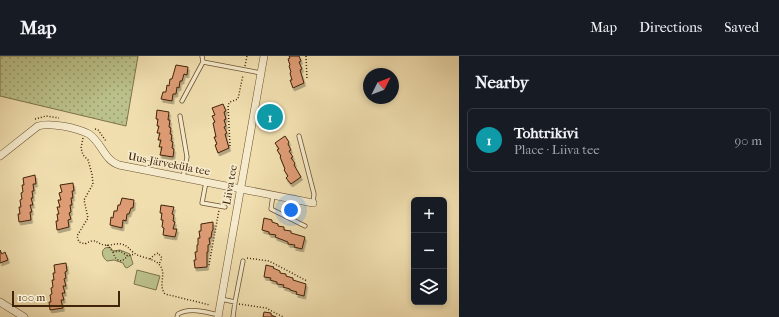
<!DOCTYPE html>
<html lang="en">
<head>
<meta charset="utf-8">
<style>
  :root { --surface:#171b24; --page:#242831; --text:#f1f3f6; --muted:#9ea1a6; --line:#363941; --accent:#7c3aed }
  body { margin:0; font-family:"IM FELL French Canon",serif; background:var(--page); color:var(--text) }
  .controls { position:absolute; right:12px; bottom:12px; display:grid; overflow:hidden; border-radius:6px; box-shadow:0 2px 6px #0003 }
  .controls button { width:36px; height:36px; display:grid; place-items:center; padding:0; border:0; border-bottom:1px solid var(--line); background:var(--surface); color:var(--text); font:20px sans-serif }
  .compass { position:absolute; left:363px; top:12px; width:36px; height:36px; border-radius:50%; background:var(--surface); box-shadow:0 2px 6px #0003; rotate:48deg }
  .scale { position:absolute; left:12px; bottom:10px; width:108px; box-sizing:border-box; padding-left:4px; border:2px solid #402309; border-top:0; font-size:11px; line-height:14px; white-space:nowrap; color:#402309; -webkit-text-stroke:3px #f5eacb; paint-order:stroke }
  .you { position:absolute; left:291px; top:154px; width:14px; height:14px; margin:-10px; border:3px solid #fff; border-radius:50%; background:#1a73e8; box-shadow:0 0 0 6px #1a73e833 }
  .badge { display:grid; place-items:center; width:26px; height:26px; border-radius:50%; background:var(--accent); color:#fff; font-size:13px; font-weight:700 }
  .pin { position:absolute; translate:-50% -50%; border:2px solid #fff; box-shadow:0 1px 4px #0006 }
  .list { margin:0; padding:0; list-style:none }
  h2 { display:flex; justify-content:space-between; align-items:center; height:52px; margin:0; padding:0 16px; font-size:17px }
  h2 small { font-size:13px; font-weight:400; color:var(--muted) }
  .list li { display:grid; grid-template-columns:26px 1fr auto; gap:12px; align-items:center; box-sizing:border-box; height:64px; margin:0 8px 8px; padding:0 8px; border:1px solid var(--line); border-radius:6px }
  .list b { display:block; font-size:15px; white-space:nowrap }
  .list p { margin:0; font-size:13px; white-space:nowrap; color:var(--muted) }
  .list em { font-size:13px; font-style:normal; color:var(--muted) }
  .icon { flex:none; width:22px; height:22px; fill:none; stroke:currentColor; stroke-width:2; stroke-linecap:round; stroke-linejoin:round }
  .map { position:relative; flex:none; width:459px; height:261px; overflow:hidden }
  header { display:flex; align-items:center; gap:24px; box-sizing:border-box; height:56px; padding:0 20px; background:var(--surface); border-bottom:1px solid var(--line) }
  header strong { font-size:19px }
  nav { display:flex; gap:22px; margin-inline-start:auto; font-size:14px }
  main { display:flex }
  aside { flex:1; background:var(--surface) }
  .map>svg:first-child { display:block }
  .grass { fill:url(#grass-dots); stroke:#7e724a }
  .park { fill:#bbc18a; stroke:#7e724a }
  .building { fill:#de9c74; stroke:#402309; filter:url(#shadow) }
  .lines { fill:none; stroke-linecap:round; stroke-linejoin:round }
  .service-casing { stroke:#6c5232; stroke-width:5 }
  .minor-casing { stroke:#6c5232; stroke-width:8 }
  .path { stroke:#402309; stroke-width:1.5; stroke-dasharray:1 2; stroke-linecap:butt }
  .service { stroke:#f5eacb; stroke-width:3.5 }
  .minor { stroke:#f5eacb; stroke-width:7 }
  .labels { text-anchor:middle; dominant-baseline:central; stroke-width:3.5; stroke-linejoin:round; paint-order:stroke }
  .street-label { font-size:11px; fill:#402309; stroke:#f5eacb }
</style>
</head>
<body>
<header>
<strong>Map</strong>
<nav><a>Map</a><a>Directions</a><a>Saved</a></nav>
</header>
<main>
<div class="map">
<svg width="459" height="261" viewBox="0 0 459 261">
  <defs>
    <pattern id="grass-dots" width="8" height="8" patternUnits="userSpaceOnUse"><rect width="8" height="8" fill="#bbc18a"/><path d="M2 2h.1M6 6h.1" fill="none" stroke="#999c6f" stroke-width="1.8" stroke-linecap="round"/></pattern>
    <filter id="shadow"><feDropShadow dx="1.5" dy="3" stdDeviation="0" flood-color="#0004"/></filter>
  </defs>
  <rect width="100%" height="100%" fill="#f0deaf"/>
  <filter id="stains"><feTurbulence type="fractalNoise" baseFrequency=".005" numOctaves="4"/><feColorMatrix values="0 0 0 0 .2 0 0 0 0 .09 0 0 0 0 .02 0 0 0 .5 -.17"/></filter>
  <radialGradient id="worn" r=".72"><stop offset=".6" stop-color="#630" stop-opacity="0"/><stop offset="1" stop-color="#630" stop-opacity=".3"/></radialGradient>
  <!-- grass -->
  <path class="grass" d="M0,0H138L126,70L0,40Z"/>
  <!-- park -->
  <path class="park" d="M110,191L113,195L120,194L130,198L133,208L127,212L125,211L123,207L114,204L107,205C103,202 100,196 105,192Z
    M137,214L160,220L156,234L134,228Z"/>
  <!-- building -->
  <path class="building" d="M289,0H299L301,5L299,6L302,13L300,14L304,27L293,32L290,24H292L290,17L291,16L289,10L290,9L288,3L290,2Z
    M176,9L188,11L187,19L184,18L182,25H180L179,32L177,31L176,38H173L172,45L161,43L163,36H166L167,29L169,30L170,23H172Z
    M223,48L226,55L224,56L226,63L224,64L226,70L224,71L227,77L225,78L229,92L218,97L215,89L217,88L214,81H216L213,67L215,66L212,60L215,59L212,52Z
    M157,54L169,56L168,64H170L169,71L171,72L170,78L172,79L171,85L173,86L172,92L174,93L173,101L160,99L162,91H159L161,84H158L160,77H157L159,70H157L158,63H156Z
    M285,80L289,86L288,88L291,94L289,95L293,101L291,102L295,107L294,109L301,121L291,128L286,122L288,120L284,114L285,113L280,101L281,100L277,94L279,93L275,87Z
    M35,119L36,128H33L34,135H32L33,142H31L33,149H30L32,156H30L31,164L19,166L18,158H20L19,151H21L20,144L22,143L21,137L23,136L22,129H24L23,122Z
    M73,127L74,135H72L73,142H71L72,149H70L71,156L69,157L71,163L68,164L69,171L57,174L56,165H58L57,158H59L57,151H60L58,144H61L59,137L62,136L60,129Z
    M122,142L134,144L133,152H131L129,158H127L126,165L123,164L122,172L110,169L111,161L113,162L114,155H117L118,149H120Z
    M161,149L174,151L172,158L174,159L173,165L175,166L173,173H177L175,181L163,179L164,172L162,171L163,164H161L162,157H160Z
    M264,162L272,164V166L278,168V170L284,171V174L291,175V177L305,181L302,193L294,191L295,189L288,188V186L275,181L276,179L269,178V176L262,174Z
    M213,166V174L212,175L211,182H209L210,188L208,189V196H207V211L195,212L194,204H196L195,196H197V189H198V182H200L199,175H201V168Z
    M0,194L2,198L5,196L8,204L0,207Z
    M66,207L67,215L65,216L66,222L64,223L66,230H63L65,237H62L64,244H61L63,252L50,254L49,246H51L50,239L52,238L51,232L53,231L52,224H54L53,217H55L54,209Z
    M266,209L274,211L273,212L280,215V217L286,218V220L293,222V224L306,228L304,240L296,238L297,236L290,234V233L283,231L284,229L277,228V226L270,224L271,222L264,221Z
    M264,256L271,257V259L276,261H263Z"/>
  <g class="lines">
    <!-- service casing -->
    <g class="service-casing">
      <path id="service" d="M202,0L203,6L261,17
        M182,45L203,6
        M180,60L187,101L183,122
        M299,80L314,138L313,147
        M206,126L202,147L225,151
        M273,139L271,153L305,170
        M221,243L235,246L243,205
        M177,261L178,258C189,251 207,256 219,259
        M233,261L235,246"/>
    </g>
    <!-- minor casing -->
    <g class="minor-casing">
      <path id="minor" d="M0,100L38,70C51,66 77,72 89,78C102,87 104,104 119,109L313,147
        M0,246L24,261
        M218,261L264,0"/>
    </g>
    <!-- path -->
    <path class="path" d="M306,0L307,24
      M245,10L247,0
      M35,63L46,60L59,62
      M95,73L98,74L106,85
      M83,82L81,92L83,99L88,104L92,118L93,128L84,144L88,162L77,180L79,186L85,188C97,181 96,188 105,189C110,190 116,187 121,188C127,189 129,193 134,197C142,203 155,201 161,211C166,219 158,229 165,238L210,249
      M230,90L228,49L230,46L238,43L243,19
      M107,189L113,196L120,195L128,200L135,198
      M113,196C115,202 116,204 122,205L128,200
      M247,202L269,205L307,225
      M150,203L154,199L158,197L162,202L159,208
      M209,209L219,154
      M239,248L266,252L283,261"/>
    <!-- service -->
    <use href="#service" class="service"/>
    <!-- minor -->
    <use href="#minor" class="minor"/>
  </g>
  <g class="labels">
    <!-- street labels -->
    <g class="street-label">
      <text transform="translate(169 108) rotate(11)">Uus-Järveküla tee</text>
      <text transform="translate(230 129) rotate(-80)">Liiva tee</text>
    </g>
  </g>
  <rect width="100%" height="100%" filter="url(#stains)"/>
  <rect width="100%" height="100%" fill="url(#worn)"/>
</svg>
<div class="controls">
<button>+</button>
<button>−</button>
<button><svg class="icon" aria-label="layers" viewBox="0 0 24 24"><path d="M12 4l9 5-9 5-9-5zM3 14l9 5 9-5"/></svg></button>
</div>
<svg class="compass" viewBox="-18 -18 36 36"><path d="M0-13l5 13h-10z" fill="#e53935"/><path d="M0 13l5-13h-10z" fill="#9ea1a6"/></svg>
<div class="scale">100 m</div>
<div class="you"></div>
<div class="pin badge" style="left:270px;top:61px;background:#0f9aa8">1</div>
</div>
<aside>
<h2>Nearby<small></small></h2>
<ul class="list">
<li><span class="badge" style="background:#0f9aa8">1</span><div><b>Tohtrikivi</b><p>Place · Liiva tee</p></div><em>90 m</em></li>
</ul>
</aside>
</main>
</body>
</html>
